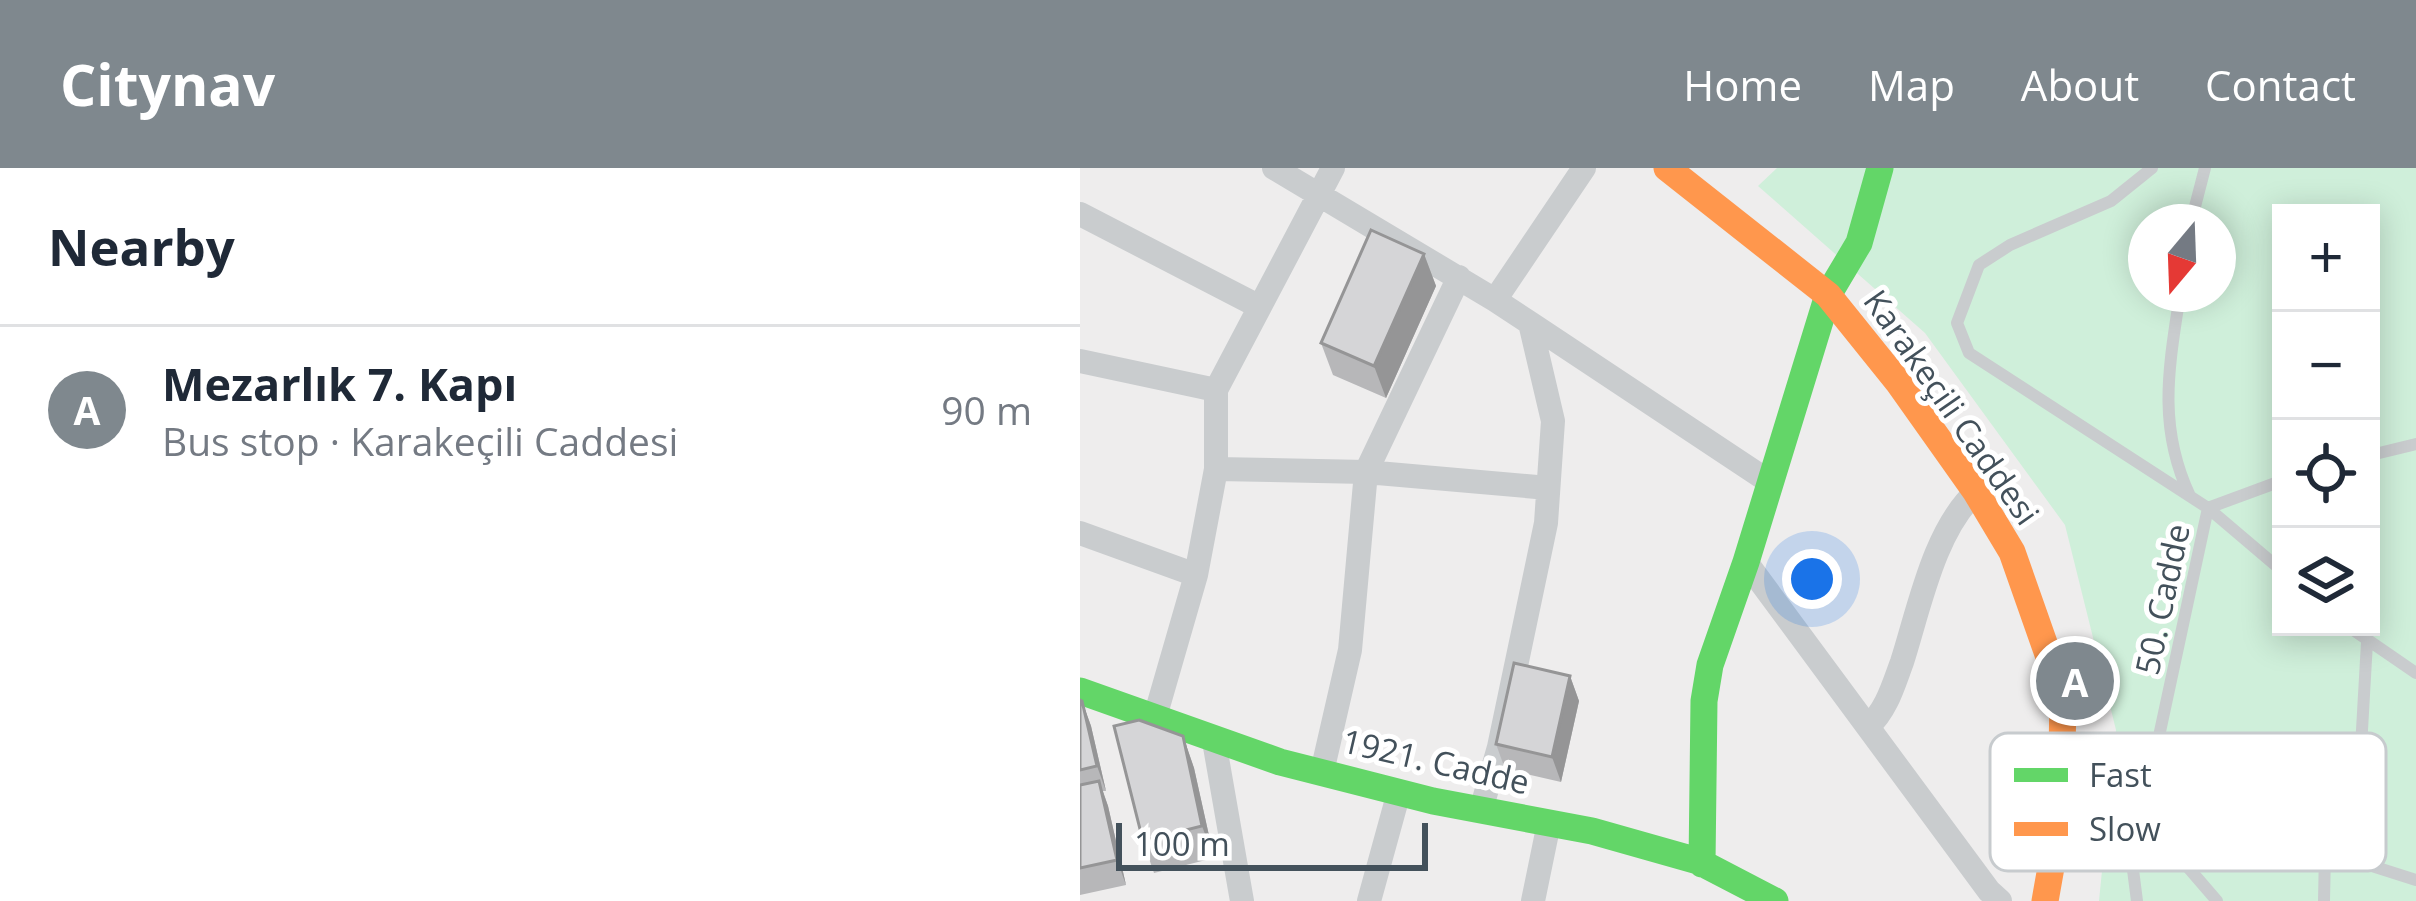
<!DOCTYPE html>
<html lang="en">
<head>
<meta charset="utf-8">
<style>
  :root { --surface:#fff; --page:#f2f2f3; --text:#1f2937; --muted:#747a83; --line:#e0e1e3; --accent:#7f888e }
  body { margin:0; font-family:"Open Sans",sans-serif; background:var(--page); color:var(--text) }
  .controls { position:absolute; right:36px; top:36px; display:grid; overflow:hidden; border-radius:0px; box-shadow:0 6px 30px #0003 }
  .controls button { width:108px; height:108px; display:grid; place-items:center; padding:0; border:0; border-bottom:3px solid var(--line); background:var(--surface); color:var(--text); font:60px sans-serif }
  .compass { position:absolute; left:1048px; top:36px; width:108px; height:108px; border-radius:50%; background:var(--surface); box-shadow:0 6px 30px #0003; rotate:199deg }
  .scale { position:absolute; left:36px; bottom:30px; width:312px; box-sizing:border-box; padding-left:12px; border:6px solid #43515b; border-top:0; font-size:33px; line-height:42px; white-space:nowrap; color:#43515b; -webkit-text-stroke:9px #fff; paint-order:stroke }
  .you { position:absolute; left:732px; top:411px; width:42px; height:42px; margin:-30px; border:9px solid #fff; border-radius:50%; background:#1a73e8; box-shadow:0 0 0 18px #1a73e833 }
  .badge { display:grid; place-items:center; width:78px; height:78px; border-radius:50%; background:var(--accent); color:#fff; font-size:39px; font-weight:700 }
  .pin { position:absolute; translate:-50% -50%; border:6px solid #fff; box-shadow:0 3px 12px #0006 }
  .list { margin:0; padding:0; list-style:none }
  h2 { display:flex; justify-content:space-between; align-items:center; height:156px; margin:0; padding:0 48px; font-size:51px }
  h2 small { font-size:39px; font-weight:400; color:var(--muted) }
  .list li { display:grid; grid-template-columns:78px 1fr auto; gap:36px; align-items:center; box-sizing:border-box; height:168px; padding:0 48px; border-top:3px solid var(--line) }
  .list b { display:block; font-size:45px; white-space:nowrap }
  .list p { margin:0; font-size:39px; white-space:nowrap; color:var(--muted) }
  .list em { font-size:39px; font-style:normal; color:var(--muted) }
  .icon { flex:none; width:66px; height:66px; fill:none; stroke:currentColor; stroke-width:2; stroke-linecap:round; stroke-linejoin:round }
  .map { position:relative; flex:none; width:1336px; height:733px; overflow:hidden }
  header { display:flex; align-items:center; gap:72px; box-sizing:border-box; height:168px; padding:0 60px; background:var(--accent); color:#fff }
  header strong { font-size:57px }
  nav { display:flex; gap:66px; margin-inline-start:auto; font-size:42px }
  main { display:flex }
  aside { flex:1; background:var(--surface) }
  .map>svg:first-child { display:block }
  .green { fill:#cfefda; fill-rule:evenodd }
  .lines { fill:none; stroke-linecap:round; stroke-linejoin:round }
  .lane { stroke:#c9ccce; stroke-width:12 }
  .street { stroke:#c9ccce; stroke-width:24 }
  .fast { stroke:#63d668; stroke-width:27 }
  .slow { stroke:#ff974d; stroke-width:27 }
  .wall { fill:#b7b7b9 }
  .shaded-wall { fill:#959596 }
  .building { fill:#d5d5d7; stroke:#959596; stroke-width:3 }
  .labels { text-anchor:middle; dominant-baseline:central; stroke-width:10; stroke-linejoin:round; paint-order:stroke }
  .street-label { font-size:33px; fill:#43515b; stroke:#fff }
  .key { fill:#fff; stroke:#c7cbce; stroke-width:3 }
  .key-label { font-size:33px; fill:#43515b }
</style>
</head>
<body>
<header>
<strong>Citynav</strong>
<nav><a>Home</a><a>Map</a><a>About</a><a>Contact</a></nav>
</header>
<main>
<aside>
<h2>Nearby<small></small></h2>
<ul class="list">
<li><span class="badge">A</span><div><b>Mezarlık 7. Kapı</b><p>Bus stop · Karakeçili Caddesi</p></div><em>90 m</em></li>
</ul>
</aside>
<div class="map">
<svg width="1336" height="733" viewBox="0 0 1336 733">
  <rect width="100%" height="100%" fill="#eeeded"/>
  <!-- green -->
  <path class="green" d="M697,0H1336V733H1019L1036,562L985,357L845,165L678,18ZM1201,45H1291V459H1201ZM1066,54H1138V126H1066Z"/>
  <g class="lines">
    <!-- lane -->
    <path class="lane" d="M1072,0L1031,33L930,77L899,97L877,155L889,185L1128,340L1201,402
      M1111,54L1125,0
      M1100,126C1089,199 1077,258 1110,328
      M1291,287L1336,276
      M1128,340L1201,313
      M1269,459L1336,505
      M978,669L1058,679L1106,697L1137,733
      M1245,683L1277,650L1287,474
      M1245,683L1336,712
      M1057,733L1052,694L1128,340
      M1244,733L1245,683"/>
    <!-- street -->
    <path class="street" d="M194,0L415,132
      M0,46L178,138
      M450,155L691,315
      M0,193L136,222
      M136,301L286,304L468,320
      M0,365L116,407
      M666,394L909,723L920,733
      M75,549L116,407L136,301V222L253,0
      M788,559C807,541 813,518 822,494C839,441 854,362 896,324
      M134,573L162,733
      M242,604L270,482L286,304L379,109
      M401,642L419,579L466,355L473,253L450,155L415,132L504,0
      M289,733L319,624
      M453,733L469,655"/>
    <!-- fast -->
    <path class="fast" d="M0,523L200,594L353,633L512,663L618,693L695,733
      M622,696L624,533L630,497L666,394L748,127L779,75L800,0"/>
    <!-- slow -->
    <path class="slow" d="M587,0L748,127L818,214L896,324L932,384L983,529L981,643L965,733"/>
  </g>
  <!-- wall -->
  <path class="wall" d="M344,86L356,118L306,230L253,207L241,175Z
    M490,508L499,533L481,614L425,601L416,576Z
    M0,532L2,533L11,558L26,623H23L28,638L46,717L0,727Z
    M103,568L114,600L134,690L74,705L63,673Z"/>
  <!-- shaded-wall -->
  <path class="shaded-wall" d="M344,86L356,118L306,230L294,198Z
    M490,508L499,533L481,614L472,589Z
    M2,533L11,558L26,623L17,598Z
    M103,568L114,600L134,690L122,658Z
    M19,613L28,638L46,717L37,692Z"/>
  <!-- building -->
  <path class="building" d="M291,62L344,86L294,198L241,175Z
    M434,495L490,508L472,589L416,576Z
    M0,532L2,533L17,598L0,602Z
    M59,552L103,568L122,658L63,673L34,558Z
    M19,613L37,692L0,700V617Z"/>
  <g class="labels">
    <!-- street labels -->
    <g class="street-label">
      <text transform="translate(872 239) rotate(55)">Karakeçili Caddesi</text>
      <text transform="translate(1082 431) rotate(-78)">50. Cadde</text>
      <text transform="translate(356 593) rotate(13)">1921. Cadde</text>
    </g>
  </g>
  <!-- legend -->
  <rect x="910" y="565" width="396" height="138" rx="18" class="key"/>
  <rect x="934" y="600" width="54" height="14" fill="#63d668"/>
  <rect x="934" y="654" width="54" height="14" fill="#ff974d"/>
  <g class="key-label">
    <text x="1009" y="619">Fast</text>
    <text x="1009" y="673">Slow</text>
  </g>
</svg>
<div class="controls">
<button>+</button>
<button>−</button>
<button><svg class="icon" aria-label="locate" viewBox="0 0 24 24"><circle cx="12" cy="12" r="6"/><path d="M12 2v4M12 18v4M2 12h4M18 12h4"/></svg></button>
<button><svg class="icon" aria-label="layers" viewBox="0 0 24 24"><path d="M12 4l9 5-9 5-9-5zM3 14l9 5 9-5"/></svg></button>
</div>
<svg class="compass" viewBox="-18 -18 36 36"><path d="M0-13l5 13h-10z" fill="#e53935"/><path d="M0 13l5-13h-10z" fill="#747a83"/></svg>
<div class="scale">100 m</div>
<div class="you"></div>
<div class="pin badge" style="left:995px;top:513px">A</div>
</div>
</main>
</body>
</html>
